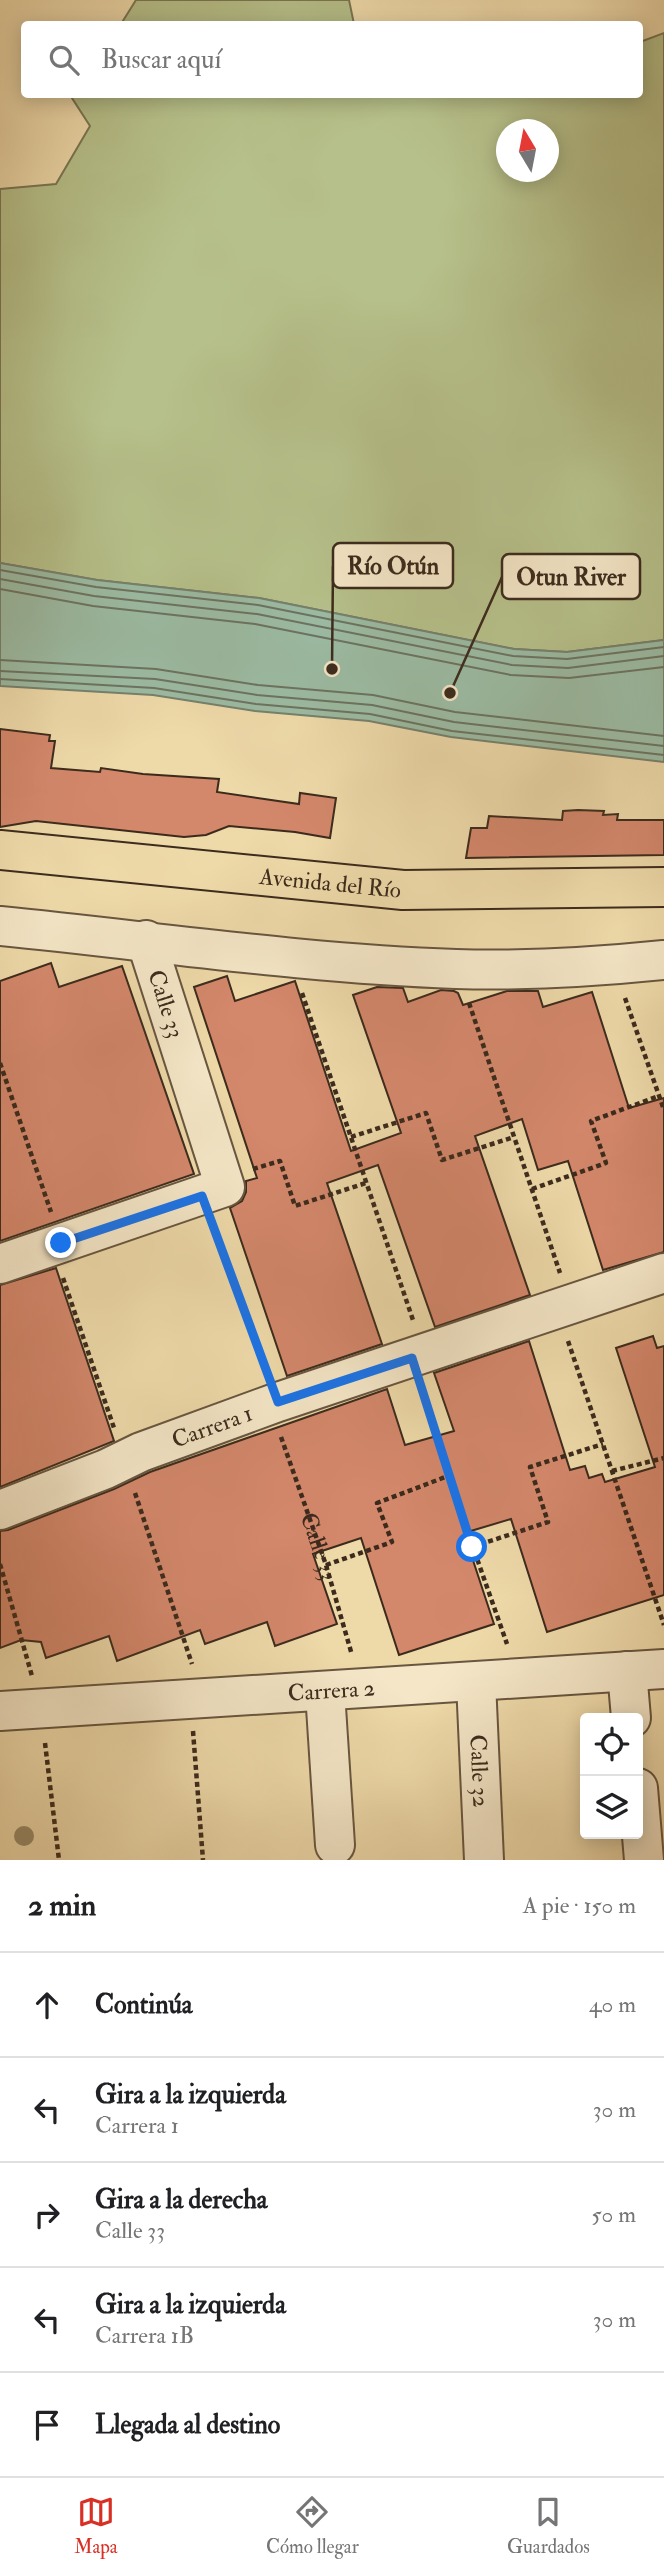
<!DOCTYPE html>
<html lang="es">
<head>
<meta charset="utf-8">
<style>
  :root { --surface:#fff; --page:#f2f2f2; --text:#202124; --muted:#757577; --line:#e0e0e0; --accent:#d93025 }
  body { margin:0; font-family:"IM FELL Double Pica",serif; background:var(--page); color:var(--text) }
  .controls { position:absolute; right:21px; bottom:21px; display:grid; overflow:hidden; border-radius:7px; box-shadow:0 4px 18px #0003 }
  .controls button { width:63px; height:63px; display:grid; place-items:center; padding:0; border:0; border-bottom:2px solid var(--line); background:var(--surface); color:var(--text); font:35px sans-serif }
  .compass { position:absolute; left:496px; top:119px; width:63px; height:63px; border-radius:50%; background:var(--surface); box-shadow:0 4px 18px #0003; rotate:350deg }
  .stop { position:absolute; width:21px; height:21px; margin:-16px; border:5px solid #1a73e8; border-radius:50%; background:#fff }
  .stop.end { background:#1a73e8; border-color:#fff; box-shadow:0 2px 7px #0008 }
  .list { margin:0; padding:0; list-style:none }
  h2 { display:flex; justify-content:space-between; align-items:center; height:91px; margin:0; padding:0 28px; font-size:30px }
  h2 small { font-size:23px; font-weight:400; color:var(--muted) }
  .list li { display:grid; grid-template-columns:46px 1fr auto; gap:21px; align-items:center; box-sizing:border-box; height:105px; padding:0 28px; border-top:2px solid var(--line) }
  .list b { display:block; font-size:26px; white-space:nowrap }
  .list p { margin:0; font-size:23px; white-space:nowrap; color:var(--muted) }
  .list em { font-size:23px; font-style:normal; color:var(--muted) }
  .icon { flex:none; width:38px; height:38px; fill:none; stroke:currentColor; stroke-width:2; stroke-linecap:round; stroke-linejoin:round }
  .map { position:relative; flex:none; width:664px; height:1860px; overflow:hidden }
  .search { position:absolute; background:var(--surface); box-shadow:0 4px 18px #0003; left:21px; right:21px; top:21px; height:77px; display:flex; align-items:center; gap:18px; box-sizing:border-box; padding:0 24px; border-radius:7px; color:var(--muted); font-size:26px }
  .sheet { height:616px; background:var(--surface) }
  nav { display:flex; justify-content:space-around; align-items:center; box-sizing:border-box; height:98px; border-top:2px solid var(--line); background:var(--surface); font-size:19px; color:var(--muted) }
  nav a { display:grid; justify-items:center; gap:4px }
  nav .on { color:var(--accent) }
  .map>svg:first-child { display:block }
  .green { fill:#b6c08a; stroke:#797654; stroke-width:2; fill-rule:evenodd }
  .water { fill:#9bbba3; stroke:#75816d; stroke-width:2 }
  .lines { fill:none; stroke-linecap:round; stroke-linejoin:round }
  .shore { stroke:#6c7360; stroke-width:2 }
  .building { fill:#d3876b; stroke:#3c2b1d; stroke-width:2 }
  .minor-casing { stroke:#685640; stroke-width:42 }
  .major-casing { stroke:#3c2b1d; stroke-width:42 }
  .path { stroke:#3c2b1d; stroke-width:4.5; stroke-dasharray:5 3.5; stroke-linecap:butt }
  .minor { stroke:#f4e6c7; stroke-width:38 }
  .major { stroke:#eed9a9; stroke-width:38 }
  .tree { fill:#998a68 }
  .route { stroke:#1a73e8; stroke-width:9 }
  .labels { text-anchor:middle; dominant-baseline:central; stroke-width:5; stroke-linejoin:round; paint-order:stroke }
  .street-label { font-size:23px; fill:#3c2b1d; stroke:#f4e6c7 }
  .leader { fill:none; stroke:#3c2b1d; stroke-width:2.5 }
  .callout-dot { fill:#3c2b1d; stroke:#f4e6c7; stroke-width:2.5 }
  .callout { fill:#f4e6c7; stroke:#3c2b1d; stroke-width:2.5 }
  .callout-label { font-size:24px; text-anchor:middle; font-weight:bold; fill:#3c2b1d }
</style>
</head>
<body>
<div class="map">
<svg width="664" height="1860" viewBox="0 0 664 1860">
  <rect width="100%" height="100%" fill="#eed9a9"/>
  <filter id="stains"><feTurbulence type="fractalNoise" baseFrequency=".00286" numOctaves="4"/><feColorMatrix values="0 0 0 0 .2 0 0 0 0 .09 0 0 0 0 .02 0 0 0 .5 -.17"/></filter>
  <radialGradient id="worn" r=".72"><stop offset=".6" stop-color="#630" stop-opacity="0"/><stop offset="1" stop-color="#630" stop-opacity=".3"/></radialGradient>
  <!-- green -->
  <path class="green" d="M136,0H349L354,24H121Z
    M664,33V640L567,652L514,649L259,598L97,580L0,563V189L56,184L90,126L72,98L73,95L640,94V42ZM506,130H548V172H506Z"/>
  <!-- water -->
  <path class="water" d="M0,563L97,580L259,598L514,649L567,652L664,640V762L451,737L369,721L255,711L153,695L0,686Z"/>
  <g class="lines">
    <!-- shore -->
    <path class="shore" d="M0,570L96,587L258,605L513,656L567,659L664,647
      M0,579L94,596L257,614L512,665L568,668L664,656
      M0,589L93,606L255,624L511,675L569,678L664,667
      M0,660L156,669L258,685L373,695L455,712L664,736
      M0,671L155,679L257,695L372,705L454,722L664,746
      M0,679L154,688L256,704L370,714L452,731L664,755"/>
  </g>
  <!-- building -->
  <path class="building" d="M0,729L50,735L49,741H55L51,768L100,772L101,768L143,774L219,779L217,792L299,804L300,793L336,798L330,838L295,832L229,826L206,835L184,837L36,821L0,827Z
    M578,810L604,811L603,815L618,814L617,820H664V855L466,858L471,828H487L489,816L562,820L563,811Z
    M51,963L59,987L122,966L194,1174L0,1241V981Z
    M227,976L235,1001L295,981L351,1151L401,1133L353,995L377,987L403,988L408,1002L441,990L454,991L458,993L463,1005L507,991H538L543,1007L592,992L629,1108L664,1098V1252L603,1270L568,1161L538,1170L522,1119L475,1136L530,1295L435,1327L378,1165L327,1183L382,1344L287,1376L230,1208L242,1201L246,1192V1181L257,1178L194,987Z
    M56,1268L114,1441L0,1487V1285Z
    M653,1336L657,1348L664,1346V1595L547,1632L511,1519L464,1533L494,1624L399,1655L361,1538L313,1554L337,1624L275,1646L267,1622L205,1644L200,1630L117,1661L109,1636L46,1658L41,1642L21,1640L0,1648V1531L8,1530L114,1489L150,1472L387,1389L405,1445L454,1431L434,1373L529,1341L570,1470L585,1466L589,1478L602,1474L605,1482L655,1467L616,1348Z"/>
  <g class="lines">
    <!-- minor casing -->
    <g class="minor-casing">
      <g id="minor">
        <path d="M0,926C152,941 304,964 456,969C524,971 596,967 664,960"/>
        <path d="M0,1264L225,1187L146,940"/>
        <path id="s2" d="M0,1510L106,1469L141,1452L278,1402L664,1273"/>
        <path d="M627,1671L631,1718"/>
        <path id="s3" d="M476,1682L484,1860"/>
        <path d="M325,1692L335,1845"/>
        <path id="s4" d="M0,1711L664,1669"/>
        <path d="M638,1788L644,1860"/>
      </g>
    </g>
    <!-- major casing -->
    <g class="major-casing">
      <g id="major">
        <path id="s5" d="M0,850L403,890L664,887"/>
      </g>
    </g>
    <!-- path -->
    <g class="path">
      <path d="M302,993L414,1323"/>
      <path d="M625,998L664,1110"/>
      <path d="M469,1003L560,1273"/>
      <path d="M0,1063L51,1212"/>
      <path d="M351,1137L426,1113L442,1160L514,1137"/>
      <path d="M253,1169L280,1161L295,1206L366,1183"/>
      <path d="M532,1189L606,1163L591,1121L659,1096"/>
      <path d="M213,1226L267,1372"/>
      <path d="M63,1278L114,1428"/>
      <path d="M568,1341L664,1625"/>
      <path d="M422,1390L448,1476L507,1644"/>
      <path id="s1" d="M281,1437L326,1565L352,1655"/>
      <path d="M612,1471L664,1458"/>
      <path d="M135,1493L192,1664"/>
      <path d="M472,1547L548,1522L530,1467L603,1444"/>
      <path d="M0,1564L32,1676"/>
      <path d="M326,1565L392,1542L377,1503L448,1476"/>
      <path d="M193,1731L203,1860"/>
      <path d="M45,1743L59,1860"/>
    </g>
    <!-- minor -->
    <use href="#minor" class="minor"/>
    <!-- major -->
    <use href="#major" class="major"/>
  </g>
  <!-- trees -->
  <circle class="tree" cx="24" cy="1836" r="10"/>
  <g class="lines">
    <!-- route -->
    <path class="route" d="M61,1243L202,1196L278,1402L412,1358L472,1547"/>
  </g>
  <g class="labels">
    <!-- street labels -->
    <g class="street-label">
      <text stroke="none"><textPath href="#s5" startOffset="332">Avenida del Río</textPath></text>
      <text transform="translate(166 1004) rotate(72)">Calle 33</text>
      <text stroke="none"><textPath href="#s2" startOffset="228">Carrera 1</textPath></text>
      <text stroke="none"><textPath href="#s1" startOffset="116">Calle 33</textPath></text>
      <text stroke="none"><textPath href="#s4" startOffset="332">Carrera 2</textPath></text>
      <text stroke="none"><textPath href="#s3" startOffset="89">Calle 32</textPath></text>
    </g>
  </g>
  <!-- callouts -->
  <path class="leader" d="M332 669L333 566M450 693L502 577"/>
  <g class="callout-dot">
    <circle cx="332" cy="669" r="7"/>
    <circle cx="450" cy="693" r="7"/>
  </g>
  <g class="callout">
    <rect x="333" y="543" width="120" height="45" rx="7"/>
    <rect x="502" y="554" width="138" height="45" rx="7"/>
  </g>
  <g class="callout-label">
    <text x="393" y="574">Río Otún</text>
    <text x="571" y="585">Otun River</text>
  </g>
  <rect width="100%" height="100%" filter="url(#stains)"/>
  <rect width="100%" height="100%" fill="url(#worn)"/>
</svg>
<div class="controls">
<button><svg class="icon" aria-label="locate" viewBox="0 0 24 24"><circle cx="12" cy="12" r="6"/><path d="M12 2v4M12 18v4M2 12h4M18 12h4"/></svg></button>
<button><svg class="icon" aria-label="layers" viewBox="0 0 24 24"><path d="M12 4l9 5-9 5-9-5zM3 14l9 5 9-5"/></svg></button>
</div>
<svg class="compass" viewBox="-18 -18 36 36"><path d="M0-13l5 13h-10z" fill="#e53935"/><path d="M0 13l5-13h-10z" fill="#757577"/></svg>
<div class="stop" style="left:472px;top:1547px"></div>
<div class="stop end" style="left:61px;top:1243px"></div>
<div class="search"><svg class="icon" aria-label="search" viewBox="0 0 24 24"><circle cx="10" cy="10" r="6"/><path d="M15 15l6 6"/></svg>Buscar aquí</div>
</div>
<section class="sheet">
<h2>2 min<small>A pie · 150 m</small></h2>
<ul class="list">
<li><svg class="icon" aria-label="ahead" viewBox="0 0 24 24"><path d="M12 20V5M6 11l6-6 6 6"/></svg><div><b>Continúa</b></div><em>40 m</em></li>
<li><svg class="icon" aria-label="left" viewBox="0 0 24 24"><path d="M17 20v-9H6M10 6l-5 5 5 5"/></svg><div><b>Gira a la izquierda</b><p>Carrera 1</p></div><em>30 m</em></li>
<li><svg class="icon" aria-label="right" viewBox="0 0 24 24"><path d="M7 20v-9h11M14 6l5 5-5 5"/></svg><div><b>Gira a la derecha</b><p>Calle 33</p></div><em>50 m</em></li>
<li><svg class="icon" aria-label="left" viewBox="0 0 24 24"><path d="M17 20v-9H6M10 6l-5 5 5 5"/></svg><div><b>Gira a la izquierda</b><p>Carrera 1B</p></div><em>30 m</em></li>
<li><svg class="icon" aria-label="arrive" viewBox="0 0 24 24"><path d="M6 21V4h12l-3 4 3 4H6"/></svg><div><b>Llegada al destino</b></div></li>
</ul>
</section>
<nav>
<a class="on"><svg class="icon" aria-label="map" viewBox="0 0 24 24"><path d="M3 6l6-2 6 2 6-2v14l-6 2-6-2-6 2zM9 4v14M15 6v14"/></svg>Mapa</a>
<a><svg class="icon" aria-label="directions" viewBox="0 0 24 24"><path d="M12 3l9 9-9 9-9-9zM9 14v-3h6M13 9l2 2-2 2"/></svg>Cómo llegar</a>
<a><svg class="icon" aria-label="saved" viewBox="0 0 24 24"><path d="M7 4h10v16l-5-4-5 4z"/></svg>Guardados</a>
</nav>
</body>
</html>
